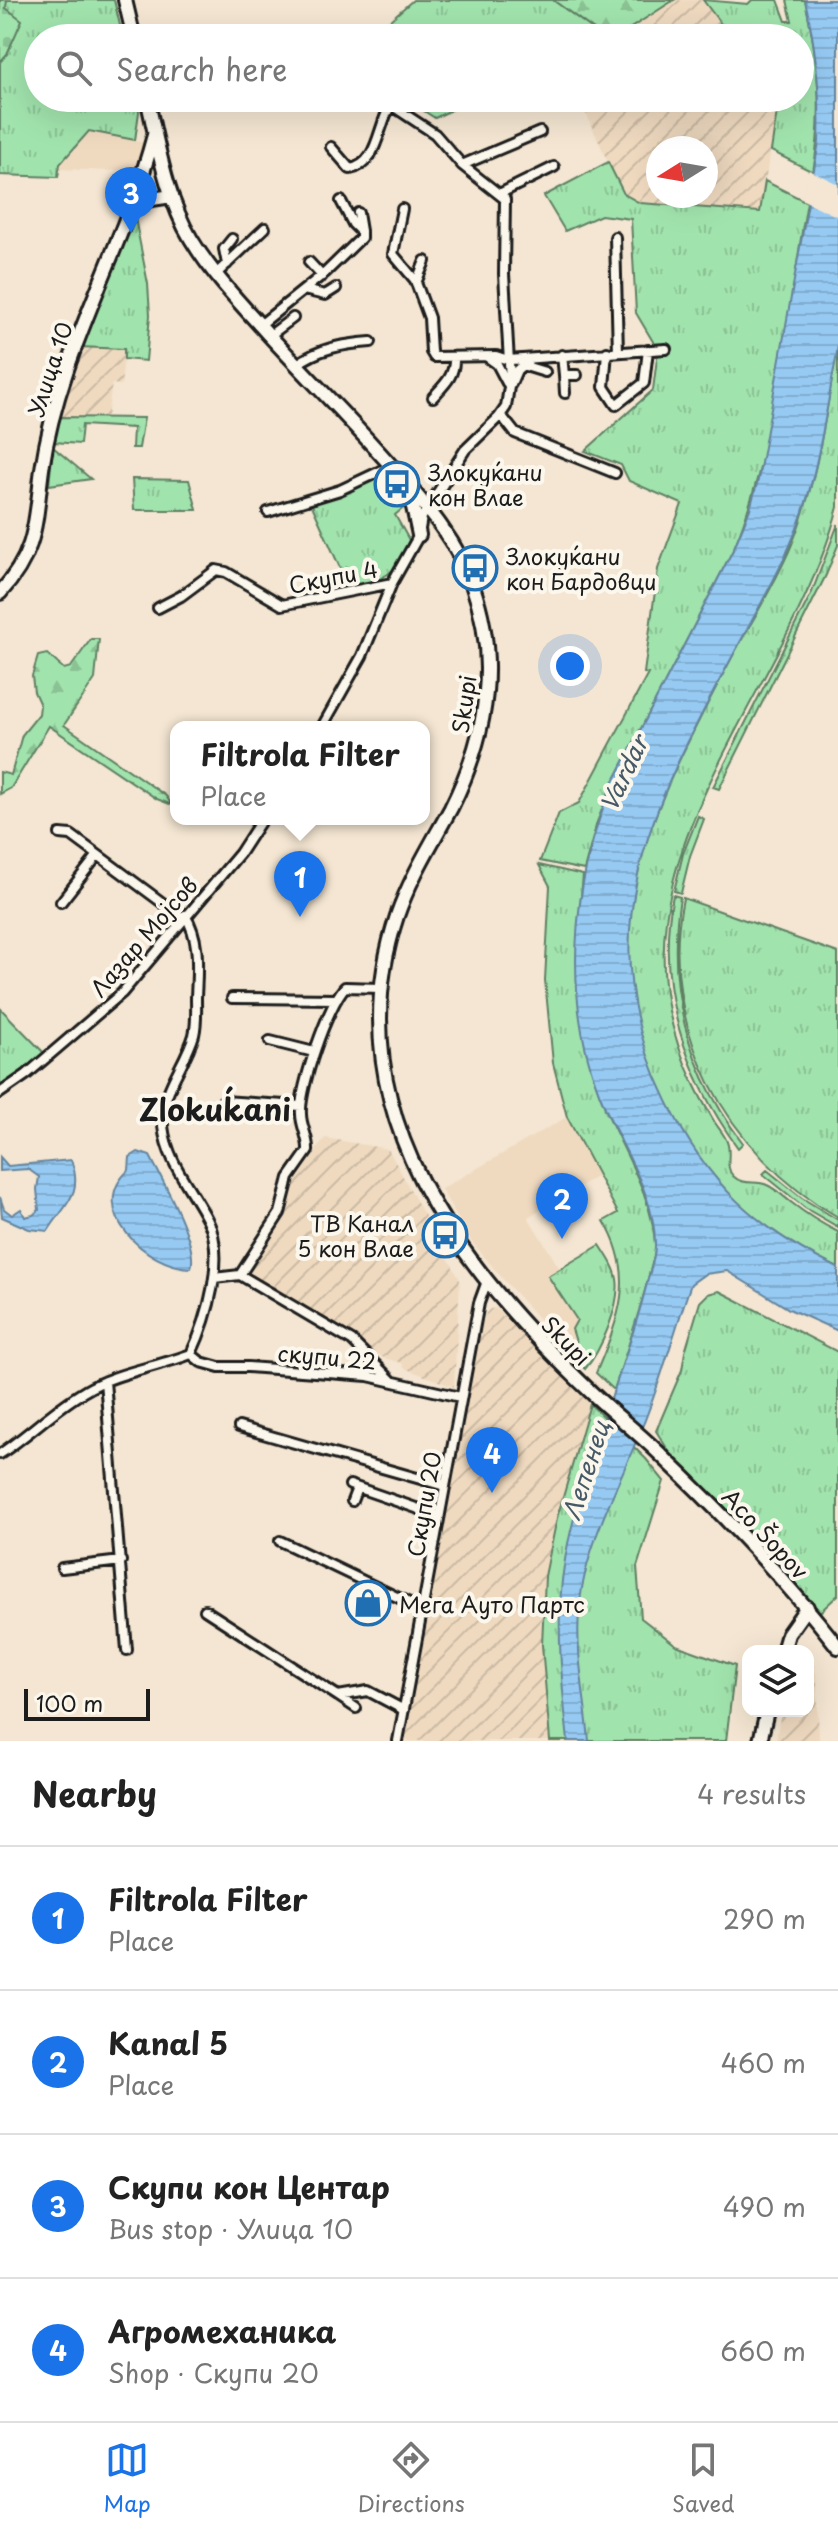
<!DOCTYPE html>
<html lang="en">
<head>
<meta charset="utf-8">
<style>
  :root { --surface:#fff; --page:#f6f6f6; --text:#222; --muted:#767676; --line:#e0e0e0; --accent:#1a73e8 }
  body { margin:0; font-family:"Playpen Sans",sans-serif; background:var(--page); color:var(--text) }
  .controls { position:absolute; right:24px; bottom:24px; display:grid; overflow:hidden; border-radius:16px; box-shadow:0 8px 32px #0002 }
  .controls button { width:72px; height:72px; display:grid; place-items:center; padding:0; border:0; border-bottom:2px solid var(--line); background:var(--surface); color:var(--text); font:40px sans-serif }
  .compass { position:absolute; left:646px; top:136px; width:72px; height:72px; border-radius:50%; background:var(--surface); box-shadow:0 8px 32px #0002; rotate:259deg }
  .scale { position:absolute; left:24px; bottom:20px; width:126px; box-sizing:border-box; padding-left:8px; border:4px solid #1c1c1c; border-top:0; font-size:22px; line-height:28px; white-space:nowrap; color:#1c1c1c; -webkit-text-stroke:6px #fbf7ec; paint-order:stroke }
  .you { position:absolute; left:570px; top:666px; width:28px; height:28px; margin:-20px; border:6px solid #fff; border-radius:50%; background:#1a73e8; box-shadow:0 0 0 12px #1a73e833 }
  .badge { display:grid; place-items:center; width:52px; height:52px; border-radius:50%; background:var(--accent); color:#fff; font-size:26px; font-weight:700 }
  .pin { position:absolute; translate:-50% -66px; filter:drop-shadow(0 2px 4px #0008) }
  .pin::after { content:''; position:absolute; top:42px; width:28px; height:24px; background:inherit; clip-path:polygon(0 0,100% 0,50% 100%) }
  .popup { position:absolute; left:170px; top:721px; width:260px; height:104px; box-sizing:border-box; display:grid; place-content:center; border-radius:16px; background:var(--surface); filter:drop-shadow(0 2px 6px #0005); font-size:26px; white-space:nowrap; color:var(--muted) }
  .popup b { font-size:30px; color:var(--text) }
  .popup::after { content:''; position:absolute; left:50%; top:100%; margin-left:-16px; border:16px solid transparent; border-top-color:var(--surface) }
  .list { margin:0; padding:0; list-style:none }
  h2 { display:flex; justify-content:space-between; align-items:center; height:104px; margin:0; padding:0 32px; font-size:34px }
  h2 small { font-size:26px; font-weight:400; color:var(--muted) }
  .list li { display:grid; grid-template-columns:52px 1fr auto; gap:24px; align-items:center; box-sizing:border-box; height:144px; padding:0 32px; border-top:2px solid var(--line) }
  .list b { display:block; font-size:30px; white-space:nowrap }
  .list p { margin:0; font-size:26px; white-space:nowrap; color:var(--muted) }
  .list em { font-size:26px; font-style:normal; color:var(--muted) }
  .icon { flex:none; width:44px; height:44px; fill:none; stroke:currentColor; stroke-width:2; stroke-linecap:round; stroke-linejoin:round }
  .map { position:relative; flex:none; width:838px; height:1741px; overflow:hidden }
  .search { position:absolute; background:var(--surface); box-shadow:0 8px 32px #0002; left:24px; right:24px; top:24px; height:88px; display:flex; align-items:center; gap:20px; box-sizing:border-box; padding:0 28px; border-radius:44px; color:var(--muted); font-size:30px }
  .sheet { height:680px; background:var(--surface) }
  nav { display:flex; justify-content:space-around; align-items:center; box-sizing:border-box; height:112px; border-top:2px solid var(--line); background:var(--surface); font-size:22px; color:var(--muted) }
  nav a { display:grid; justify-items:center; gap:4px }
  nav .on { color:var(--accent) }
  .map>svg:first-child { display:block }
  .built { fill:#efdac0 }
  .industrial { fill:url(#industrial-furrows); fill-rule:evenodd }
  .grass { fill:url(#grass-tufts); stroke:#5e8064; stroke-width:2 }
  .forest { fill:url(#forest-firs); stroke:#5e8064; stroke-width:2 }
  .cemetery { fill:url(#cemetery-stones); stroke:#5e8064; stroke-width:2 }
  .water { fill:url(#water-rules); stroke:#65849d; stroke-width:2 }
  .pier { fill:#f4e6d2 }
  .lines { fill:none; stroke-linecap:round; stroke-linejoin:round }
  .street-casing { stroke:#1c1c1c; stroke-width:14 }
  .secondary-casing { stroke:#1c1c1c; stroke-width:18 }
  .street { stroke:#fbf7ec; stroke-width:8 }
  .secondary { stroke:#fbf7ec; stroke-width:12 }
  .labels { text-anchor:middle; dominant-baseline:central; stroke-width:8; stroke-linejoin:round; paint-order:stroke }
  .street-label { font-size:22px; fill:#1c1c1c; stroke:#fbf7ec }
  .poi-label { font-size:22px; fill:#1c1c1c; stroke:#fbf7ec; text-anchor:start }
  .water-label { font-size:24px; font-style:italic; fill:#475967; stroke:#fbf7ec }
  .district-label { font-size:30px; font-weight:bold; fill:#1c1c1c; stroke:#fbf7ec }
</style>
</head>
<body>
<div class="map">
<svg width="838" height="1741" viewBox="0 0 838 1741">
  <defs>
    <pattern id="industrial-furrows" width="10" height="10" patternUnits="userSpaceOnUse" patternTransform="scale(2)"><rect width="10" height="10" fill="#efdac0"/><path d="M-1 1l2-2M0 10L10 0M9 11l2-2" fill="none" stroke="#ccbaa4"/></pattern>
    <pattern id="grass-tufts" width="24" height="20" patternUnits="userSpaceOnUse" patternTransform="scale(2)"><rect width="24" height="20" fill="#a1e3ad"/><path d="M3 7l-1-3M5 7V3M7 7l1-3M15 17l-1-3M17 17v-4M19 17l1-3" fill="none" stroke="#8ac294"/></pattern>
    <pattern id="forest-firs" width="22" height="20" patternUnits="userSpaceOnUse" patternTransform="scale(2)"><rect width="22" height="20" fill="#a1e3ad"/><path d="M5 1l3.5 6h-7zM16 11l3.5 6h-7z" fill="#8ac294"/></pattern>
    <pattern id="cemetery-stones" width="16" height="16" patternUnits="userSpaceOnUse" patternTransform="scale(2)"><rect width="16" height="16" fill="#a1e3ad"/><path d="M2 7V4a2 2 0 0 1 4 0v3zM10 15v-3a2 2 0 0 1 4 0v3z" fill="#8ac294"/></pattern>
    <pattern id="water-rules" width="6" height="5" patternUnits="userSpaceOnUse" patternTransform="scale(2)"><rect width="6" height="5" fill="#96caf3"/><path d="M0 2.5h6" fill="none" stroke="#81add0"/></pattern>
  </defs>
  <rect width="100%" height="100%" fill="#f4e6d2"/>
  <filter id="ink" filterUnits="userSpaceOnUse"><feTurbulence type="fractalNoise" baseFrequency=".0125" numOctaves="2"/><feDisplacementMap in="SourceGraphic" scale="16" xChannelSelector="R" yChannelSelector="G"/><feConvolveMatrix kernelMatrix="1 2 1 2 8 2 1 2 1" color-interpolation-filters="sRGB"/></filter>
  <g filter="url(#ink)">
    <!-- built -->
    <path class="built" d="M88,131L150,144L142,169L130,168L110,171L58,169Z
      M567,1117L597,1176L528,1217L560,1269L548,1277L578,1320L572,1329L581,1359L578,1362L502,1278L471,1241L441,1189Z"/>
    <!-- industrial -->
    <path class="industrial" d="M674,0H703L721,24L758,38H615Z
      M603,98H779L760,212L640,203L628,199L608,162L583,107ZM658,148H706V196H658Z
      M80,347L125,349L121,385L112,384L107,417H59Z
      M325,1138L388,1149L460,1280L454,1387L404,1368L402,1363L384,1358L245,1275L264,1243L291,1181Z
      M496,1308L590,1404L557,1518L545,1576L542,1645L550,1741H408L405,1739L480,1331L486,1313L490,1309Z
      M808,1652L812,1656L817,1680L819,1741H776L781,1711H808Z"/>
    <!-- grass -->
    <path class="grass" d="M0,0H114L123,38H38V98H136L139,112L135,140L89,131L60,164L58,177L0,175Z
      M413,0H553L605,38H378L382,27Z
      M703,0L748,4L752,0H778L786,21H792L787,0H805C818,58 824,112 813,172L771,151L779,98H800V38H758L721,24Z
      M404,98H475L435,118Z
      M608,162L624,194L640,203L760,212L765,181L807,202C787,315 777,443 734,548L611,787L597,822L584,870L540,861L559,813L579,803L648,674L644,673L658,569L682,504L629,481L621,465L585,451L653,390L658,350L636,313L631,219L601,215L565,231L544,196Z
      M134,213L148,284L150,315L146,361L124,359V349L80,347Z
      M838,344V507C786,704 589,867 694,1084C700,1097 707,1109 714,1121C718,1128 725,1135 727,1142C732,1154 724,1166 733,1176C744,1187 756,1179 767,1185C776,1189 784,1197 792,1203C806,1214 822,1224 838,1232V1268C758,1230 708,1185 668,1105C584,934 649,814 730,661C751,622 775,585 792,544C818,480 826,411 838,344Z
      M59,417L144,418L139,448H132L133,428L82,425L80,444L54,442Z
      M53,447L91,479L49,485Z
      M380,469L407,505L395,515L409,540C401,574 379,582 349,588L310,501Z
      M132,479L189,480L197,510H134Z
      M838,524V545L826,575L719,789L713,787L812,592Z
      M698,816L704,819L690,856L681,893L674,891L683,854Z
      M539,865L583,875C575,952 574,1030 603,1103C621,1150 652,1191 655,1244C656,1255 650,1268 648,1279C638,1317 626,1353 614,1390L596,1373C619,1318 637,1276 604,1221L618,1213L567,1117L553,1063L545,980L550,886Z
      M673,895L680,897C666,987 687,1070 743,1143L738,1148C685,1075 655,986 673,895Z
      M683,898L838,953V1217C726,1154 657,1026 683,898Z
      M0,1008L48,1057L0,1093Z
      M767,1170L802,1198L838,1220V1227L805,1208L763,1174Z
      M600,1245C607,1256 615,1267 617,1279C621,1304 601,1351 585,1369L578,1362L581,1358L572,1329L577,1320L548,1276Z
      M719,1291L838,1352V1595L820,1612L761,1543L670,1453L656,1431L682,1370L685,1352L700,1302L708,1294Z
      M590,1404L646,1459L664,1481L637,1567L641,1618L676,1645L735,1666L726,1741H550L542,1645L545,1576L557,1518Z"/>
    <!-- forest -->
    <path class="forest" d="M553,0H674L615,38H605Z
      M91,639H99L95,679L64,725L166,796L172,805L157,799L49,726L11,788L0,794V772L11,775L22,735L39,714L40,705L34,692L32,676L38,656L47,654L64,669L71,667Z"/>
    <!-- cemetery -->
    <path class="cemetery" d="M0,0H7L6,8L22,20L7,54L0,62Z"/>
    <!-- water -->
    <path class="water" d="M805,0H838C838,77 838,154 838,231C838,268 838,307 838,343C837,359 832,376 830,392C824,424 819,456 810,488C794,550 761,603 731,659C651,807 585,935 667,1101C707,1183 756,1229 838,1268V1331L789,1309L727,1271L705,1274L691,1284C676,1326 664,1370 648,1412C626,1472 588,1536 580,1601C574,1647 585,1695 589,1741H568C562,1686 555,1620 564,1566C570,1523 589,1468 602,1426C617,1380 634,1334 646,1287C649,1274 655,1259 655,1246C656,1195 623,1151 604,1105C561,1005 571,885 611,787L734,548L750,509L758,480L819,142C821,92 816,48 805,0Z
      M138,1152L150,1156C162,1180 199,1244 191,1268C148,1268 84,1209 129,1170L130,1157Z
      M0,1157L8,1166L71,1160C84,1194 65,1204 48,1231L29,1229L2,1217L0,1197L4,1209L12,1215L21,1209L25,1217L33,1215L39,1210L37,1189L39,1177L28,1169L0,1171Z"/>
    <!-- pier -->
    <path class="pier" d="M809,170L838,184V217L803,200Z"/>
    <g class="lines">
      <!-- street casing -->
      <g class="street-casing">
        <path id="street" d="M331,147L350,169C379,164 377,126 391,105
          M462,165L540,132
          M499,194L554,167
          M402,209L393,254L415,280L429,318L431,352L434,357L496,356L508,360L666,349
          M358,213L361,231
          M615,237L618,352
          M309,262L322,276
          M227,264L224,249L232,239
          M215,275L265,228
          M416,283L425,261
          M304,290L325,295L336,288
          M260,325L326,272L361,238V232L353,224L341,201
          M269,336L293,318
          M607,352L604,387L616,405L644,383L648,350
          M562,355L564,375H577
          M487,357L497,364L507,383
          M296,365C319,348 344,344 371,342
          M522,365L545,372
          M564,375L565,393
          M511,384L517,370L529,360
          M433,397C444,385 455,376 454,358
          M499,417L504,419L515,433L615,473
          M268,512L340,490L391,466
          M158,608L181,596L216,570L226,572L282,605L392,583
          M322,727L362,656L392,583L419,535L422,517L465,450L499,417L506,407L510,380L504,274L505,199L462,165L435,134L391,105L385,98
          M60,834L71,835L98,855
          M61,902L98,855L183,918
          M232,998L337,999
          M270,1041L314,1052
          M0,1093L26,1075L122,993L240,853L262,819
          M223,1101L301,1106
          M240,1275L280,1213L289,1178L308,1151C309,1138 301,1127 301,1114C299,1089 328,1005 345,987L380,988
          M214,1278L240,1275L352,1341L391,1380
          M191,1354L201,1362L219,1367H248L368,1376L460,1397
          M105,1381L127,1650
          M239,1427L445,1486
          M0,1454C30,1434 54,1409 85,1391C114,1373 157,1367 191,1354C207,1320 227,1256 207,1219C191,1188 167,1162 163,1126C160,1091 185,1066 194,1035C197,1023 196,1010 196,998C197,969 201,941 185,915
          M350,1485L439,1516
          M352,1501L357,1488
          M280,1541L422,1609
          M62,1568L121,1561
          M205,1610L338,1696L368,1691L404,1710
          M338,1696L356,1708
          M398,1741L479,1303L487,1281"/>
      </g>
      <!-- secondary casing -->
      <g class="secondary-casing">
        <path id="secondary" d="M125,0L134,38
          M147,98C158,145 166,197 191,239C212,274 240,303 267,333C311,381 358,427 400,476C429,509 457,542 472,584C500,661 487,736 451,808C432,843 410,878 397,916C333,1109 460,1268 593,1394C615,1415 640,1434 662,1456C725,1516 784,1578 838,1647
          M132,202L172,196
          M404,488L413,507L419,535
          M0,593C38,551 35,522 42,469C59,351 124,249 154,135
          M783,1651L788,1634L807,1607
          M760,1741L767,1711"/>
      </g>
      <!-- street -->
      <use href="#street" class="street"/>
      <!-- secondary -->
      <use href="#secondary" class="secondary"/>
    </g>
  </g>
  <!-- icons -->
  <defs>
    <g id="bus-ring" transform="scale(2.3)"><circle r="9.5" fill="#fbf7ec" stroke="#1f6fb2" stroke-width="1.5"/><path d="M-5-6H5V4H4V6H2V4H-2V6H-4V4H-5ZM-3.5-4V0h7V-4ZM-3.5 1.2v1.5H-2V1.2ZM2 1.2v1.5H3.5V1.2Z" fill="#1f6fb2"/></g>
    <g id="shop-ring" transform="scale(2.3)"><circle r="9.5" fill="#fbf7ec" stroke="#1f6fb2" stroke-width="1.5"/><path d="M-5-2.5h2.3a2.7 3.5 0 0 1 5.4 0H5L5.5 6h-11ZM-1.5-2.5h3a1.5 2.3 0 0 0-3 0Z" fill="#1f6fb2"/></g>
  </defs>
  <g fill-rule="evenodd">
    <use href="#bus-ring" x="397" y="484"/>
    <use href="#bus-ring" x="475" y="568"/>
    <use href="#bus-ring" x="445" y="1235"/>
    <use href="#shop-ring" x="368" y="1603"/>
  </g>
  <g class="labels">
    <!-- street labels -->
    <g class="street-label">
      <text transform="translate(49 369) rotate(-72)">Улица 10</text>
      <text transform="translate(333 576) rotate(-11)">Cкупи 4</text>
      <text transform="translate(463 704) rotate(-82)">Skupi</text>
      <text transform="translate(143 936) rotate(-49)">Лазар Мојсов</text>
      <text transform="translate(567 1340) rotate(45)">Skupi</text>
      <text transform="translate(327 1356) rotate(5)">скупи 22</text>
      <text transform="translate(423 1504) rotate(-80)">Скупи 20</text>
      <text transform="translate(766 1533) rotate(47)">Aco Šopov</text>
    </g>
    <!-- poi labels -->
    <g class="poi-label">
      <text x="428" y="471">Злокуќани<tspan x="428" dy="25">кон Влае</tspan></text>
      <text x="506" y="555">Злокуќани<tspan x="506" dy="25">кон Бардовци</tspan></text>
      <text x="414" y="1222" text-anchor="end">ТВ Канал<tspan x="414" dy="25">5 кон Влае</tspan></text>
      <text x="399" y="1603">Мега Ауто Партс</text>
    </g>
    <!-- water labels -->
    <g class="water-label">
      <text transform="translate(623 773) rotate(-65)">Vardar</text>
      <text transform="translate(585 1470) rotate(-72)">Лепенец</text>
    </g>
    <!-- district labels -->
    <g class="district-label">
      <text x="215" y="1108">Zlokuḱani</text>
    </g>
  </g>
</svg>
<div class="controls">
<button><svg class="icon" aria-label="layers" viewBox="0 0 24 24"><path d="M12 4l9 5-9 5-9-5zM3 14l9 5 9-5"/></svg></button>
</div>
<svg class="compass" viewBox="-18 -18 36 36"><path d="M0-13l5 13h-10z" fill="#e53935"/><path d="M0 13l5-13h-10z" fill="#767676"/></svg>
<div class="scale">100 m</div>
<div class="you"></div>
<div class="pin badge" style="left:300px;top:917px">1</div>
<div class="popup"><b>Filtrola Filter</b>Place</div>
<div class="pin badge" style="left:562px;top:1239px">2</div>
<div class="pin badge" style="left:131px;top:233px">3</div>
<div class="pin badge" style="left:492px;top:1493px">4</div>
<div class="search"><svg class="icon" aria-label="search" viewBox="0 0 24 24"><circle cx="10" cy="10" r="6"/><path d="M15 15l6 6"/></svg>Search here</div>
</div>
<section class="sheet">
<h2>Nearby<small>4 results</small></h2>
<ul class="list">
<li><span class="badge">1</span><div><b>Filtrola Filter</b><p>Place</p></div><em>290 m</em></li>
<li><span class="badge">2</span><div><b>Kanal 5</b><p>Place</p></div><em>460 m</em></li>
<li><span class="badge">3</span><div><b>Скупи кон Центар</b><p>Bus stop · Улица 10</p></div><em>490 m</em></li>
<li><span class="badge">4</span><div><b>Агромеханика</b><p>Shop · Скупи 20</p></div><em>660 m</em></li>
</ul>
</section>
<nav>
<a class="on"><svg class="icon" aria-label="map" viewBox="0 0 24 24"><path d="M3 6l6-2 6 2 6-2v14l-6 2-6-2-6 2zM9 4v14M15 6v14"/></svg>Map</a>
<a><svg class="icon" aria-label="directions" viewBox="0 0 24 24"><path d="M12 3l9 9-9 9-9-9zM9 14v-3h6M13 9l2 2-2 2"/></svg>Directions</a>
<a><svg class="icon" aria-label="saved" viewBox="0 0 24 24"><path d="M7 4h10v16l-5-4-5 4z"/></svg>Saved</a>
</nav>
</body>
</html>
